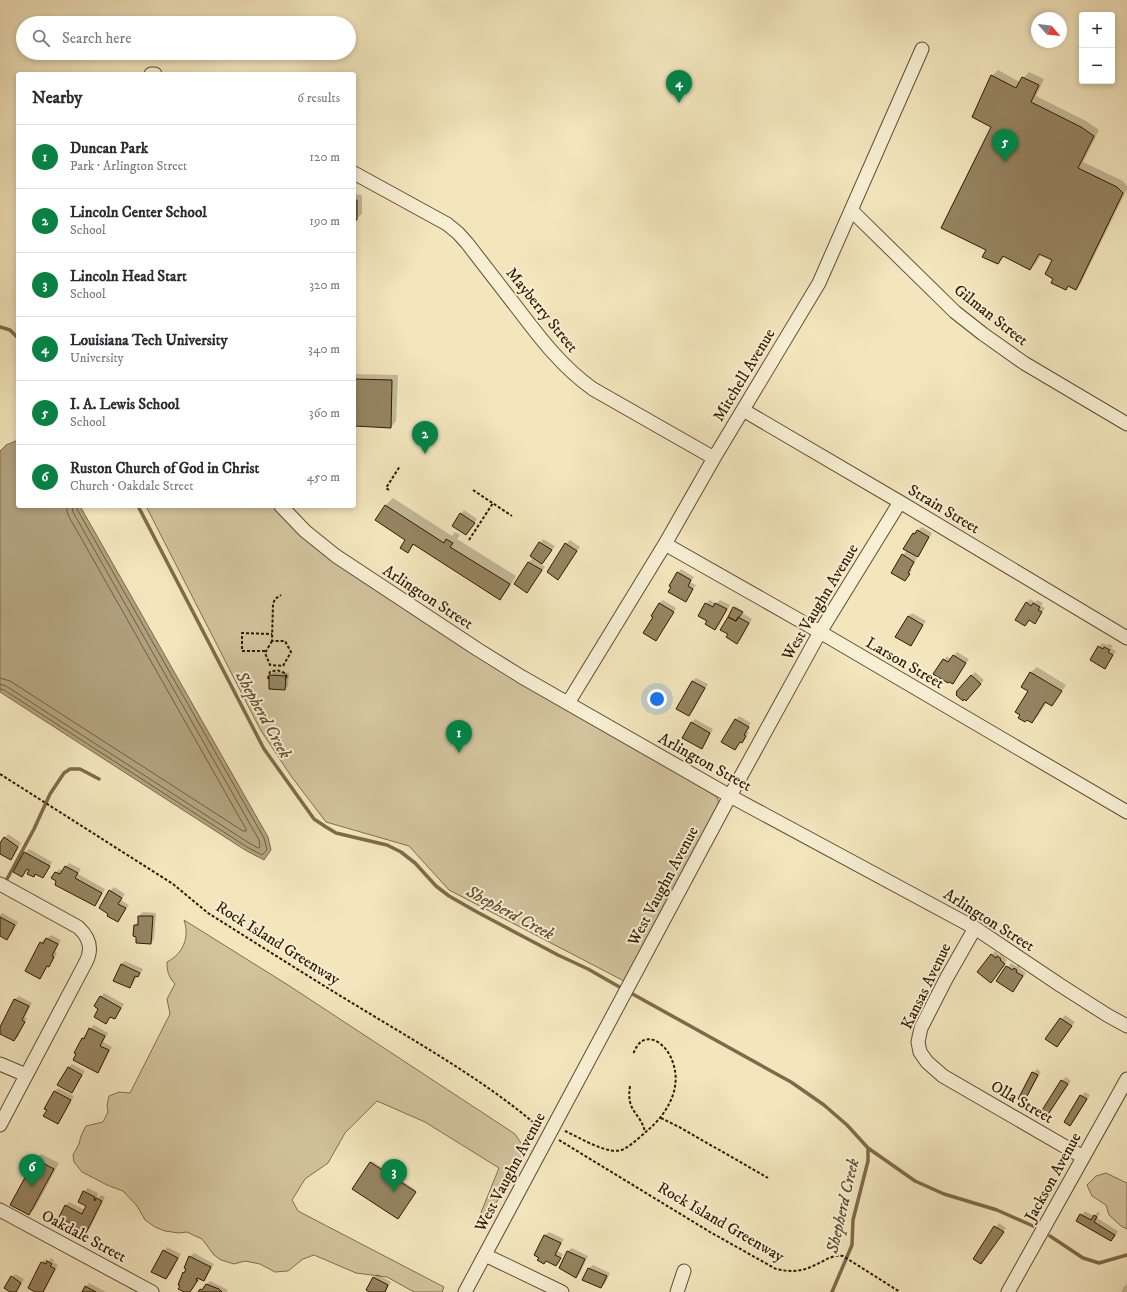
<!DOCTYPE html>
<html lang="en">
<head>
<meta charset="utf-8">
<style>
  :root { --surface:#fff; --page:#f7f7f7; --text:#2b2b33; --muted:#7c7c81; --line:#e1e1e2; --accent:#0b8043 }
  body { margin:0; font-family:"IM FELL DW Pica",serif; background:var(--page); color:var(--text) }
  .controls { position:absolute; right:12px; top:12px; display:grid; overflow:hidden; border-radius:4px; box-shadow:0 2px 6px #0003 }
  .controls button { width:36px; height:36px; display:grid; place-items:center; padding:0; border:0; border-bottom:1px solid var(--line); background:var(--surface); color:var(--text); font:20px sans-serif }
  .compass { position:absolute; left:1031px; top:12px; width:36px; height:36px; border-radius:50%; background:var(--surface); box-shadow:0 2px 6px #0003; rotate:117deg }
  .you { position:absolute; left:657px; top:699px; width:14px; height:14px; margin:-10px; border:3px solid #fff; border-radius:50%; background:#1a73e8; box-shadow:0 0 0 6px #1a73e833 }
  .badge { display:grid; place-items:center; width:26px; height:26px; border-radius:50%; background:var(--accent); color:#fff; font-size:13px; font-weight:700 }
  .pin { position:absolute; translate:-50% -33px; filter:drop-shadow(0 1px 2px #0008) }
  .pin::after { content:''; position:absolute; top:21px; width:14px; height:12px; background:inherit; clip-path:polygon(0 0,100% 0,50% 100%) }
  .list { margin:0; padding:0; list-style:none }
  h2 { display:flex; justify-content:space-between; align-items:center; height:52px; margin:0; padding:0 16px; font-size:17px }
  h2 small { font-size:13px; font-weight:400; color:var(--muted) }
  .list li { display:grid; grid-template-columns:26px 1fr auto; gap:12px; align-items:center; box-sizing:border-box; height:64px; padding:0 16px; border-top:1px solid var(--line) }
  .list b { display:block; font-size:15px; white-space:nowrap }
  .list p { margin:0; font-size:13px; white-space:nowrap; color:var(--muted) }
  .list em { font-size:13px; font-style:normal; color:var(--muted) }
  .icon { flex:none; width:22px; height:22px; fill:none; stroke:currentColor; stroke-width:2; stroke-linecap:round; stroke-linejoin:round }
  .map { position:relative; flex:none; width:1127px; height:1292px; overflow:hidden }
  .search { position:absolute; background:var(--surface); box-shadow:0 2px 6px #0003; left:16px; top:16px; width:340px; height:44px; display:flex; align-items:center; gap:10px; box-sizing:border-box; padding:0 14px; border-radius:22px; color:var(--muted); font-size:15px }
  .panel { position:absolute; background:var(--surface); box-shadow:0 2px 6px #0003; left:16px; top:72px; width:340px; height:436px; border-radius:4px }
  .map>svg:first-child { display:block }
  .green { fill:#d2c39d; stroke:#826e4e }
  .water { fill:#b1a07d; stroke:#7e6a4b }
  .shadow { fill:#0003 }
  .lines { fill:none; stroke-linecap:round; stroke-linejoin:round }
  .shore { stroke:#715c3e; stroke-width:1 }
  .stream { stroke:#7e6a4b; stroke-width:3.5 }
  .building { fill:#968462; stroke:#311900 }
  .street-casing { stroke:#624c2f; stroke-width:15 }
  .path { stroke:#311900; stroke-width:2; stroke-dasharray:3 2; stroke-linecap:butt }
  .street { stroke:#f7efd4; stroke-width:13 }
  .labels { text-anchor:middle; dominant-baseline:central; stroke-width:4; stroke-linejoin:round; paint-order:stroke }
  .street-label { font-size:16px; fill:#311900; stroke:#f7efd4 }
  .water-label { font-size:17px; font-style:italic; fill:#644f32; stroke:#f7efd4 }
</style>
</head>
<body>
<div class="map">
<svg width="1127" height="1292" viewBox="0 0 1127 1292">
  <rect width="100%" height="100%" fill="#f3e6bd"/>
  <filter id="stains"><feTurbulence type="fractalNoise" baseFrequency=".005" numOctaves="4"/><feColorMatrix values="0 0 0 0 .2 0 0 0 0 .09 0 0 0 0 .02 0 0 0 .5 -.17"/></filter>
  <radialGradient id="worn" r=".72"><stop offset=".6" stop-color="#630" stop-opacity="0"/><stop offset="1" stop-color="#630" stop-opacity=".3"/></radialGradient>
  <!-- green -->
  <path class="green" d="M146,506H275L314,546L363,582L442,632L717,797L719,804L624,981L449,890L409,846L326,822L291,776L260,729Z
    M184,920L288,985L515,1134L527,1152L488,1216L480,1215L499,1168L425,1122L377,1101L345,1133L328,1163L305,1179L292,1200L298,1211L444,1287L442,1292H414L387,1277L356,1273L314,1255L303,1259L288,1271L275,1272L260,1264L245,1261L234,1264L221,1260L214,1255L202,1239L193,1235L187,1232L179,1233L165,1231L155,1227L145,1220L137,1206L123,1191L107,1185L82,1172L74,1162L73,1155L79,1144L81,1136L86,1126L103,1122L108,1112L107,1105L109,1096L119,1092L130,1093L170,1014L167,999L175,984C168,976 167,971 167,962C183,954 190,937 184,920Z
    M1106,1173L1127,1183V1229L1121,1226L1109,1215L1106,1205L1092,1196L1087,1185L1096,1176Z"/>
  <!-- water -->
  <path class="water" d="M18,440V506H80L268,837L271,850L264,860L245,850L0,692V451L6,445Z"/>
  <!-- shadow -->
  <path class="shadow" d="M998,70L1020,82L1029,72L1044,79L1036,96L1086,121L1099,130L1083,162L1123,181L1127,186V189L1081,283L1076,289L1069,285L1066,289L1054,278L1053,259L1041,254L1036,263L1030,269L1005,256L998,263L987,249L993,127L992,76Z
    M354,194L362,195V214L356,219H354Z
    M354,374L398,375L396,421L391,427L354,425Z
    M393,498L452,536L455,532L460,535L457,539L516,576L507,591L500,599L415,544L407,551L406,539L385,506Z
    M464,510L477,519L466,534L461,514Z
    M922,527L932,533L921,552L916,557L917,558L911,569L912,570L905,580L903,555L907,550L905,548L914,533Z
    M543,539L555,546L546,559L541,564L545,567L527,592L515,584L529,562L534,557L531,556Z
    M570,540L580,547L558,579L566,544Z
    M681,569L694,577L690,582L696,585L686,601L678,573Z
    M1030,599L1035,602L1037,600L1043,603L1041,606L1045,608L1035,623L1030,620L1025,625L1026,603Z
    M663,600L676,608L659,636L656,640L654,617L659,603Z
    M710,600L716,604L720,600L730,605L719,625L715,629L708,620L706,604Z
    M735,606L743,611L742,613L752,619L741,639L737,643L729,634L734,608Z
    M912,613L926,621L911,645L897,636L909,616Z
    M1102,643L1107,645L1109,644L1113,646L1111,648L1116,651L1105,668L1091,660Z
    M957,652L969,659L953,683L944,660L947,656L951,659Z
    M1037,667L1066,685L1057,699L1052,705L1047,702L1038,716L1032,722L1029,691L1022,686L1031,672Z
    M274,672L289,673L288,686L285,689L270,676Z
    M975,672L984,680L970,696L971,676Z
    M696,678L708,684L693,711L689,715L678,708L692,681Z
    M739,716L751,723L746,731L749,732L745,739L742,742L741,741L735,749L736,720Z
    M695,719L713,729L705,744L701,748L691,723Z
    M8,834L21,843L11,859L0,852V845Z
    M29,849L52,862L46,873L43,877L36,873L33,876L30,870L28,869L22,876L25,853Z
    M69,863L81,869L78,874L105,889L98,902L95,905L53,878L59,869L63,871Z
    M114,887L125,894L121,900L129,905L118,921L110,891Z
    M143,912L156,913L154,939L151,943L135,925L139,921V916Z
    M2,913L18,922L11,935L7,939L0,935V915Z
    M51,935L61,940L55,952L57,953L52,962L48,965L43,974L40,978V943L44,939L46,940Z
    M995,951L1000,955L1002,953L1004,955L1003,956L1007,960L994,978L978,972Z
    M125,961L143,969L141,973L137,976L133,984L129,987L121,964Z
    M1011,963L1017,967L1018,965L1020,966L1019,968L1026,973L1013,991L998,981Z
    M104,993L124,1004L118,1014L115,1018L111,1016L106,1023L100,1009L95,1006Z
    M19,996L32,1003L25,1017L27,1018L18,1037L14,1040L0,1033V1029L15,999Z
    M1065,1015L1075,1022L1057,1046L1047,1039Z
    M94,1025L108,1033L103,1042L112,1047L101,1068L97,1072L82,1038Z
    M72,1064L85,1071L75,1088L72,1091L59,1084L68,1067Z
    M1037,1069L1041,1072L1027,1097L1024,1101L1033,1073Z
    M1066,1077L1071,1081L1045,1118L1062,1081Z
    M58,1088L74,1096L61,1119L58,1123L48,1110L45,1108L55,1091Z
    M1085,1092L1090,1095L1074,1121L1070,1125L1065,1122L1081,1096Z
    M41,1154L59,1163L35,1208L29,1214L11,1204L35,1159Z
    M372,1161L416,1190L399,1216L354,1188Z
    M88,1188L98,1193L97,1197L98,1198L101,1195L105,1197L90,1228L86,1232L75,1224L66,1206L69,1202L85,1210L87,1206L79,1202L84,1191Z
    M1085,1211L1094,1216L1098,1212L1100,1213L1097,1218L1118,1231L1115,1237L1111,1240L1078,1220Z
    M999,1223L1006,1228L984,1259L974,1258Z
    M549,1232L564,1239L557,1251L563,1254L559,1262L556,1265L535,1255L545,1235Z
    M167,1247L181,1254L170,1275L166,1278L164,1251Z
    M572,1248L588,1256L580,1273L576,1277L560,1267L568,1251Z
    M194,1253L214,1264L207,1276L204,1280L199,1277L193,1288L190,1292H186L183,1273L187,1270L190,1257Z
    M51,1258L54,1260L53,1262L58,1265L45,1290L43,1292H37L29,1288L42,1262L46,1259L49,1261Z
    M593,1265L610,1273L605,1284L601,1287L584,1279L589,1268Z
    M15,1274L24,1279L18,1290L16,1292H12V1277Z
    M377,1274L391,1282L385,1292H371L374,1278Z
    M210,1281L228,1290L227,1292H199Z
    M89,1283L106,1292H82Z
    M1127,1284V1292H1121L1124,1287Z"/>
  <g class="lines">
    <!-- shore -->
    <path class="shore" d="M0,678L10,681L243,831H246V829L68,515L66,506
      M0,684L6,686L249,843L258,848L260,847L259,840L73,512L72,506
      M0,689L4,690L247,847L262,855L267,850L264,838L77,509V506"/>
    <!-- stream -->
    <path class="stream" d="M0,327L10,330L18,338
      M138,506L264,749L314,819L326,827L336,833L387,845L401,852L415,863L436,886L449,896L477,912L558,955L588,969L623,989
      M7,879L34,829L50,794L64,773L70,769H80L99,779
      M629,992L791,1082L824,1105L847,1125L868,1148L915,1181L944,1194L997,1210L1033,1226
      M1050,1236L1083,1258L1099,1263L1127,1255
      M832,1292L852,1245L853,1220L868,1161V1148"/>
  </g>
  <!-- building -->
  <path class="building" d="M991,75L1016,88L1022,77L1039,85L1031,102L1081,127L1094,136L1078,168L1117,187L1123,193L1076,290L1068,286L1066,290L1051,283L1053,279L1045,274L1052,260L1039,254L1030,270L1003,256L998,264L982,257L986,250L941,228L991,127L972,117Z
    M354,200H357V220H354Z
    M354,379L392,380L391,428L354,426Z
    M385,505L444,543L446,539L453,543L450,547L510,584L500,600L413,544L408,553L400,548L405,540L375,520Z
    M460,513L475,523L466,535L452,526Z
    M917,530L929,537L918,557L903,549L913,533L915,534Z
    M539,542L552,550L542,564L530,556Z
    M565,543L577,551L558,580L547,572Z
    M902,554L914,562L908,573L910,574L905,581L891,573Z
    M528,562L542,570L527,593L514,584Z
    M677,572L691,580L688,586L693,589L686,602L668,592L671,587L669,586Z
    M1026,602L1031,606L1033,603L1040,607L1038,610L1042,612L1035,624L1029,620L1025,626L1015,620Z
    M659,603L674,612L656,641L643,633L653,617L651,616Z
    M705,603L713,607L715,603L727,609L715,630L705,624L707,621L698,616Z
    M733,607L743,612L736,621L728,617Z
    M908,616L923,625L911,646L895,637Z
    M728,617L736,621L738,617L749,623L737,644L726,637L728,634L720,630Z
    M1098,646L1103,649L1104,647L1110,650L1108,652L1113,655L1105,669L1090,660Z
    M953,655L966,663L953,684L949,682L948,683L933,674L943,659L948,662Z
    M1030,672L1062,691L1052,706L1045,702L1032,723L1027,720L1025,722L1018,718L1020,715L1015,712L1028,691L1021,687Z
    M269,675L286,676L285,690L269,689Z
    M971,675L981,684L966,701L964,699L963,701L956,695L957,693L956,692Z
    M692,681L705,688L689,716L676,709Z
    M735,719L749,727L744,735L746,736L742,743L740,742L735,750L721,742Z
    M691,722L710,733L702,749L682,738Z
    M4,837L18,847L11,860L0,854V843Z
    M24,852L50,866L43,878L35,874L34,877L27,874L29,870L27,869L22,877L13,872Z
    M65,866L78,873L75,878L102,893L95,906L55,885L56,881L51,878L55,872L60,874Z
    M109,890L122,898L118,904L126,908L118,922L107,916L108,914L99,908Z
    M138,916H153L151,944L136,943V937L133,936L134,925H138Z
    M0,917L15,925L7,940L0,936Z
    M46,938L58,944L52,956L54,957L49,967L47,966L40,979L25,971L40,942L43,944Z
    M991,954L996,958L997,956L1001,959L1000,960L1005,964L991,983L977,972Z
    M121,964L140,973L138,977L135,976L130,988L113,981Z
    M1006,966L1013,970L1014,968L1017,970L1016,972L1023,976L1013,992L996,981Z
    M100,996L121,1008L115,1019L110,1017L106,1024L94,1017L98,1009L94,1006Z
    M14,999L29,1006L22,1020L25,1022L14,1041L0,1034V1027Z
    M1060,1018L1072,1026L1057,1047L1045,1039Z
    M89,1028L105,1036L100,1046L109,1050L98,1073L73,1060L76,1054L74,1053L82,1038L84,1039Z
    M68,1067L82,1075L72,1093L57,1085Z
    M1032,1072L1038,1075L1024,1102L1018,1099Z
    M1061,1080L1068,1084L1045,1119L1039,1115Z
    M54,1091L71,1100L58,1124L43,1116L47,1110L44,1109Z
    M1080,1095L1087,1099L1070,1126L1064,1122Z
    M35,1159L54,1169L29,1215L10,1205Z
    M370,1162L416,1192L398,1219L352,1189Z
    M83,1191L95,1197L94,1200L95,1201L96,1198L102,1201L86,1233L81,1230L80,1232L72,1228L73,1225L59,1217L65,1205L82,1214L86,1206L78,1202Z
    M1080,1214L1091,1220L1094,1215L1097,1217L1094,1222L1115,1235L1111,1241L1076,1221Z
    M994,1226L1004,1232L981,1264L973,1259Z
    M544,1235L561,1243L555,1255L561,1258L556,1266L546,1261L544,1264L537,1260L539,1258L534,1255Z
    M163,1250L178,1258L166,1279L151,1272Z
    M567,1251L585,1259L576,1278L559,1268Z
    M189,1256L211,1267L204,1281L197,1278L196,1280H198L190,1292H184L178,1289L180,1286L178,1285L183,1272L184,1273L186,1269L184,1268Z
    M47,1261L52,1264L50,1266L55,1269L43,1292H35L28,1288L41,1262L46,1264Z
    M588,1268L607,1276L601,1288L582,1280Z
    M11,1276L21,1283L16,1292H10L4,1288Z
    M373,1277L388,1285L385,1292H369L366,1290Z
    M206,1284L219,1289L222,1292H198L200,1289L202,1290Z
    M85,1286L96,1292H82Z"/>
  <g class="lines">
    <!-- street casing -->
    <g class="street-casing">
      <path id="street" d="M151,74H155
        M354,173L447,224L458,233L467,243C484,265 501,287 518,309C540,338 562,367 593,389L714,458
        M852,211L955,312L983,334L1024,363L1127,424
        M743,410L900,502L1127,638
        M281,506L305,531L336,556L477,649L522,677L730,796L975,928L1060,985L1107,1015L1127,1026
        M665,544L820,632L1127,812
        M568,703L665,544L714,458L819,283L922,49
        M0,884L78,927C89,937 93,948 86,962L0,1125
        M975,928L946,979L921,1028L918,1042L920,1052L927,1062L943,1076L1083,1157
        M0,1064L26,1075
        M0,1210L152,1292
        M485,1255L562,1292
        M465,1292L730,796L820,632L900,502
        M677,1292L684,1271
        M1008,1292L1127,1079"/>
    </g>
    <!-- path -->
    <path class="path" d="M389,490L386,488L400,466
      M473,490L512,516
      M469,540L493,503
      M272,641L265,653L270,665L283,666L291,652L285,641H272L273,604L275,599L281,595
      M265,651H242V633L272,634
      M269,678H268L270,672L277,670L285,673L287,678L285,679
      M0,774L173,884L208,913C262,947 317,982 372,1015C430,1050 489,1084 540,1128
      M630,1086C626,1113 640,1111 645,1132
      M661,1118L681,1128L768,1178
      M565,1131C579,1137 610,1157 624,1149C633,1144 641,1136 648,1130C667,1114 682,1088 673,1063C667,1042 642,1026 633,1055
      M559,1140L710,1232L776,1269C789,1272 801,1272 813,1266C823,1262 832,1254 843,1256L900,1292"/>
    <!-- street -->
    <use href="#street" class="street"/>
  </g>
  <g class="labels">
    <!-- street labels -->
    <g class="street-label">
      <text transform="translate(542 310) rotate(51)">Mayberry Street</text>
      <text transform="translate(991 315) rotate(38)">Gilman Street</text>
      <text transform="translate(744 375) rotate(-59)">Mitchell Avenue</text>
      <text transform="translate(944 509) rotate(31)">Strain Street</text>
      <text transform="translate(428 597) rotate(33)">Arlington Street</text>
      <text transform="translate(820 602) rotate(-59)">West Vaughn Avenue</text>
      <text transform="translate(905 663) rotate(30)">Larson Street</text>
      <text transform="translate(705 762) rotate(29)">Arlington Street</text>
      <text transform="translate(663 886) rotate(-62)">West Vaughn Avenue</text>
      <text transform="translate(989 920) rotate(32)">Arlington Street</text>
      <text transform="translate(278 943) rotate(32)">Rock Island Greenway</text>
      <text transform="translate(926 986) rotate(-64)">Kansas Avenue</text>
      <text transform="translate(1022 1102) rotate(30)">Olla Street</text>
      <text transform="translate(510 1172) rotate(-62)">West Vaughn Avenue</text>
      <text transform="translate(1053 1177) rotate(-61)">Jackson Avenue</text>
      <text transform="translate(721 1222) rotate(30)">Rock Island Greenway</text>
      <text transform="translate(84 1236) rotate(28)">Oakdale Street</text>
    </g>
    <!-- water labels -->
    <g class="water-label">
      <text transform="translate(263 715) rotate(61)">Shepherd Creek</text>
      <text transform="translate(510 913) rotate(28)">Shepherd Creek</text>
      <text transform="translate(843 1206) rotate(-77)">Shepherd Creek</text>
    </g>
  </g>
  <rect width="100%" height="100%" filter="url(#stains)"/>
  <rect width="100%" height="100%" fill="url(#worn)"/>
</svg>
<div class="controls">
<button>+</button>
<button>−</button>
</div>
<svg class="compass" viewBox="-18 -18 36 36"><path d="M0-13l5 13h-10z" fill="#e53935"/><path d="M0 13l5-13h-10z" fill="#7c7c81"/></svg>
<div class="you"></div>
<div class="pin badge" style="left:459px;top:753px">1</div>
<div class="pin badge" style="left:425px;top:454px">2</div>
<div class="pin badge" style="left:394px;top:1192px">3</div>
<div class="pin badge" style="left:679px;top:103px">4</div>
<div class="pin badge" style="left:1005px;top:162px">5</div>
<div class="pin badge" style="left:32px;top:1187px">6</div>
<div class="search"><svg class="icon" aria-label="search" viewBox="0 0 24 24"><circle cx="10" cy="10" r="6"/><path d="M15 15l6 6"/></svg>Search here</div>
<section class="panel">
<h2>Nearby<small>6 results</small></h2>
<ul class="list">
<li><span class="badge">1</span><div><b>Duncan Park</b><p>Park · Arlington Street</p></div><em>120 m</em></li>
<li><span class="badge">2</span><div><b>Lincoln Center School</b><p>School</p></div><em>190 m</em></li>
<li><span class="badge">3</span><div><b>Lincoln Head Start</b><p>School</p></div><em>320 m</em></li>
<li><span class="badge">4</span><div><b>Louisiana Tech University</b><p>University</p></div><em>340 m</em></li>
<li><span class="badge">5</span><div><b>I. A. Lewis School</b><p>School</p></div><em>360 m</em></li>
<li><span class="badge">6</span><div><b>Ruston Church of God in Christ</b><p>Church · Oakdale Street</p></div><em>450 m</em></li>
</ul>
</section>
</div>
</body>
</html>
